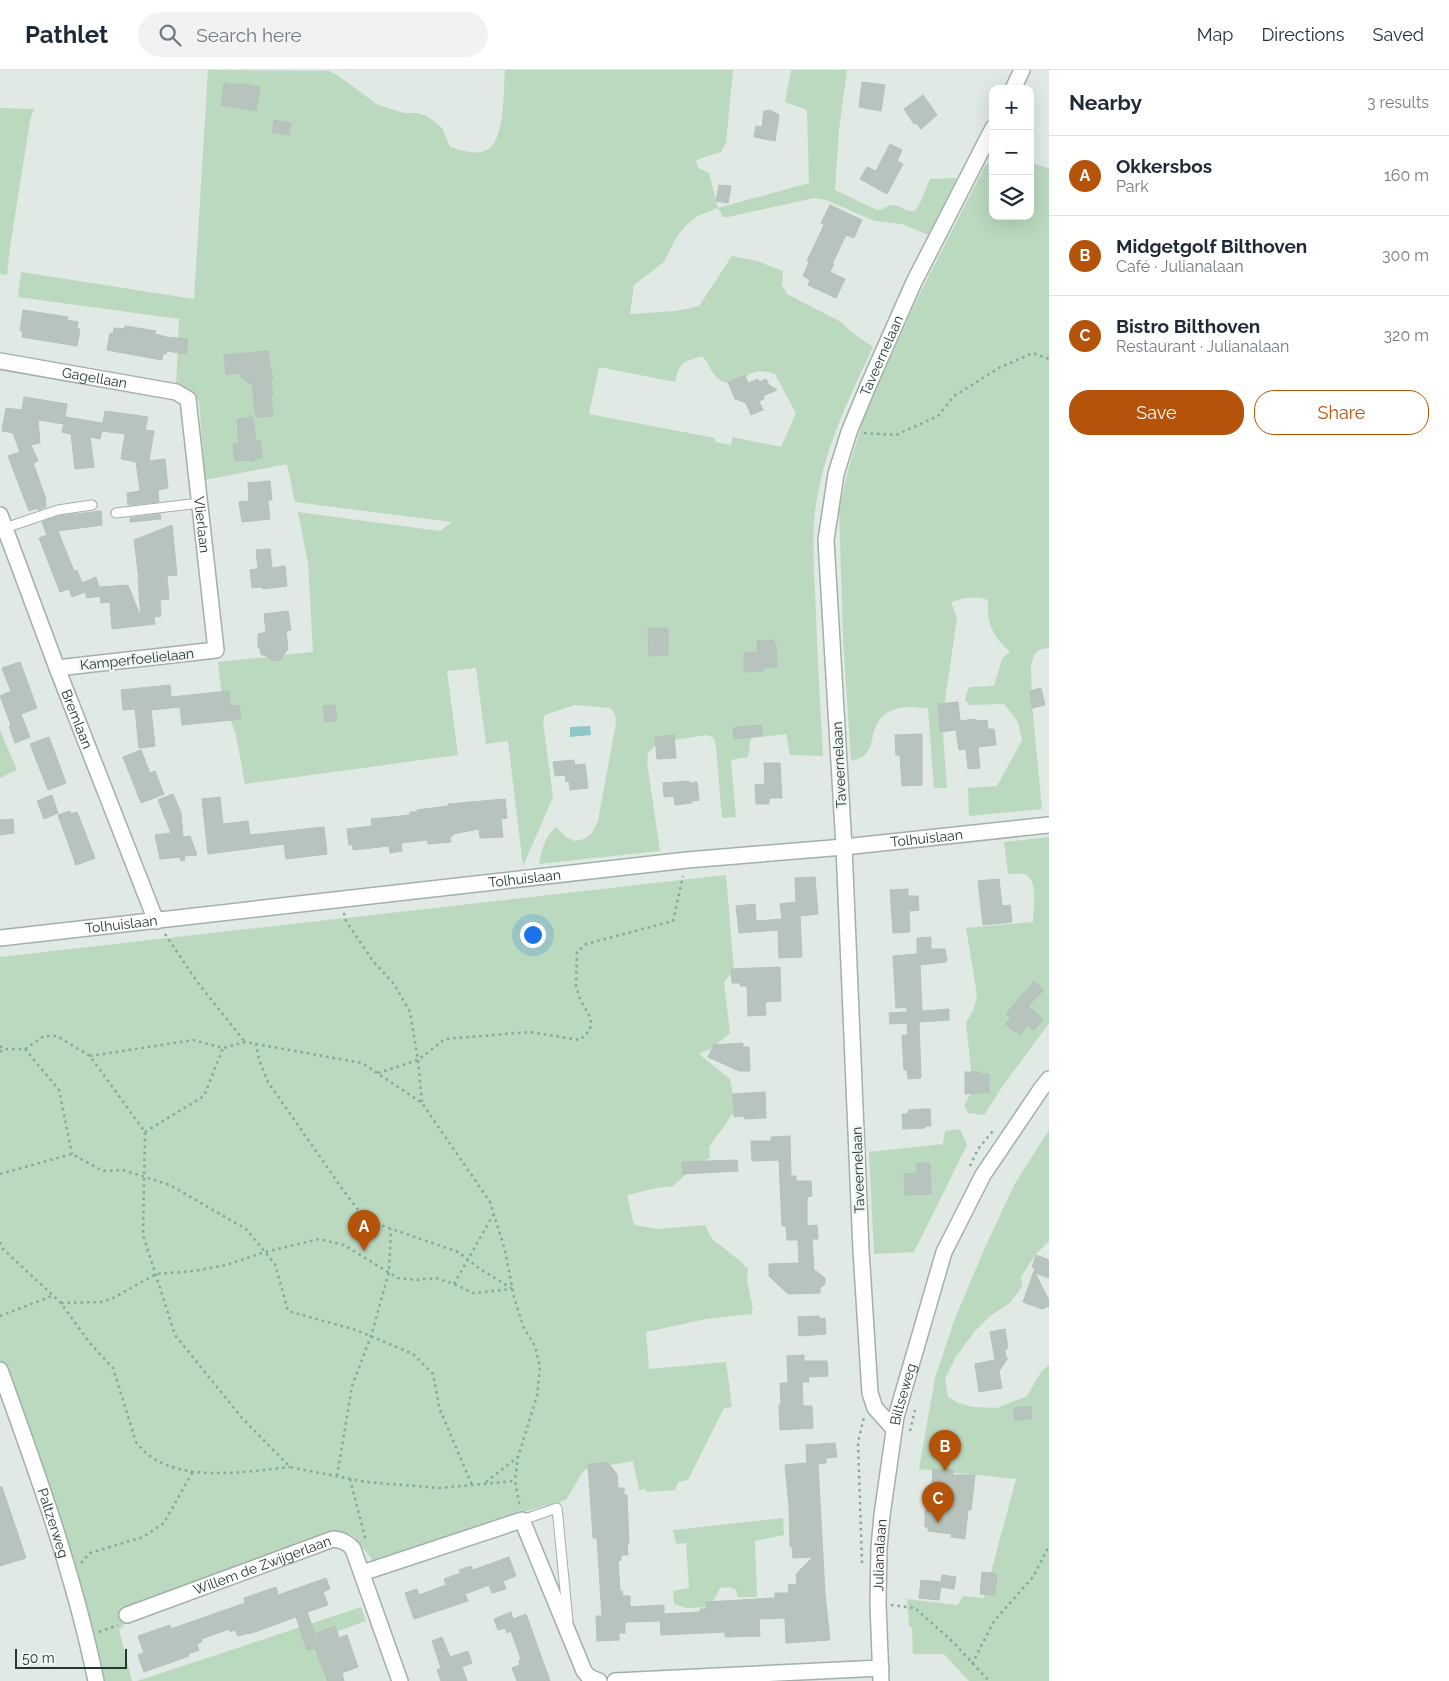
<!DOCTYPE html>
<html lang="en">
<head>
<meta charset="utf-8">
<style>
  :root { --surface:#fff; --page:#f2f2f3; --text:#1f2937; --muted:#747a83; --line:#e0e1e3; --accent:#b45309 }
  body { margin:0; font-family:Raleway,sans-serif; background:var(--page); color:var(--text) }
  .controls { position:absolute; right:15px; top:15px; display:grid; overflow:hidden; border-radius:10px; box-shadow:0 5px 20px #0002 }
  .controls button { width:45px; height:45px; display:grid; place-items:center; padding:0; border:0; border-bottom:1px solid var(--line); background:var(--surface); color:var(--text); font:25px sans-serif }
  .scale { position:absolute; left:15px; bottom:12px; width:112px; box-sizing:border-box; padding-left:5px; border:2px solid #223830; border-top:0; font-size:14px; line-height:18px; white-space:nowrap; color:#223830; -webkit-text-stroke:4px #f0f6f2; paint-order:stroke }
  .you { position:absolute; left:532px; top:864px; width:18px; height:18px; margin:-12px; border:4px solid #fff; border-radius:50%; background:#1a73e8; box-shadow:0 0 0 8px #1a73e833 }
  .badge { display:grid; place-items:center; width:32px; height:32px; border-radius:50%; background:var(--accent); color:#fff; font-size:16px; font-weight:700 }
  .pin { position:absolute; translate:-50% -41px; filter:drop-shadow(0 1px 2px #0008) }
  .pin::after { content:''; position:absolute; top:26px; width:18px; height:15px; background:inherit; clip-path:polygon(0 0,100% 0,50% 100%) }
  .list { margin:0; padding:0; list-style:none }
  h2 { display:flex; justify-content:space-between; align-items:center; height:65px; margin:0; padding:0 20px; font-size:21px }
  h2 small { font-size:16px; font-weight:400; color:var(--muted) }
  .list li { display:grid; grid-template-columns:32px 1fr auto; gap:15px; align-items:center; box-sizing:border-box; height:80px; padding:0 20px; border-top:1px solid var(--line) }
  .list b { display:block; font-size:19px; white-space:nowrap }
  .list p { margin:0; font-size:16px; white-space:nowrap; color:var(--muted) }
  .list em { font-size:16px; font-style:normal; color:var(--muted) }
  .actions { display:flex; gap:10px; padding:15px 20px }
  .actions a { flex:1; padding:11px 0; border:1px solid var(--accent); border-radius:20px; text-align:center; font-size:18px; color:var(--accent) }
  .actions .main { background:var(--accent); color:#fff }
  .icon { flex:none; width:28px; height:28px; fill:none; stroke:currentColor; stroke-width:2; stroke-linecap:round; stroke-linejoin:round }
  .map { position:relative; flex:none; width:1049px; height:1611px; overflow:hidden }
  header { display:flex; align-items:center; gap:30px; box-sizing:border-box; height:70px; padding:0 25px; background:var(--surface); border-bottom:1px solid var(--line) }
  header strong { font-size:24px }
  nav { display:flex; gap:28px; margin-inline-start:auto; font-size:18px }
  .search { width:350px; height:45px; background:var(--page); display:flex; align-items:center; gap:12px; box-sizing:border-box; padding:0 18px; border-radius:28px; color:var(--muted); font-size:19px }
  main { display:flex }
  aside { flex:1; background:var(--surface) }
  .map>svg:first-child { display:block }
  .green { fill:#bbd9bf; fill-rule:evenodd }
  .water { fill:#8dc7ca }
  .building { fill:#b6c4bd; stroke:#b3c2ba }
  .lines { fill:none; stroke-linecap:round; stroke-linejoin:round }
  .service-casing { stroke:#a3b0aa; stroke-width:11 }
  .minor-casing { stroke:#a3b0aa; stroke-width:18 }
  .tertiary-casing { stroke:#a3b0aa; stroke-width:18 }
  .path { stroke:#83aa9a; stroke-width:2.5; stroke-dasharray:2.5 4; stroke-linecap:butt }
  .service { stroke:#fff; stroke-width:9 }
  .minor { stroke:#fff; stroke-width:15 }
  .tertiary { stroke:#fff; stroke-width:15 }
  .labels { text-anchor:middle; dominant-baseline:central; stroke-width:4.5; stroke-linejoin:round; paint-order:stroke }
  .street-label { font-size:14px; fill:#223830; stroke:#f0f6f2 }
</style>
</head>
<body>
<header>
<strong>Pathlet</strong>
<div class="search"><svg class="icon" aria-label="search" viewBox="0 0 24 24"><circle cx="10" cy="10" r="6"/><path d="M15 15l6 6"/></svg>Search here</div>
<nav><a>Map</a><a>Directions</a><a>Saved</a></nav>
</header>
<main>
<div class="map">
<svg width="1049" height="1611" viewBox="0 0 1049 1611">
  <rect width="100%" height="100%" fill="#e0e9e4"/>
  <!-- green -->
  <path class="green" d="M208,0L329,1L337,5L378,35L404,43H417L427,46L442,58L450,77C461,80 474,85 485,81C506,73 503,20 505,0H733L726,73L721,82L701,88L696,91L698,98L709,103L718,138L809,113L807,40L785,32L791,0H847L839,60L835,120L877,140C883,140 886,136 892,135C901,135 903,142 915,141L920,133L930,109L957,108L928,165L902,154L875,151L826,130L814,128L728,147H723L718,138L698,146L686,155L676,168L664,192L634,215L630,244L676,241L699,236L732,186L757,191L783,201L782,215L787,224L841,252L850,261L873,277C848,330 822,384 815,442C812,469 814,496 815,522C817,577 820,632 823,686L790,685L786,664L751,668L748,687L731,690L736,747L722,748L716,678L714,668L707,665L667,671L655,675L648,684L647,692L660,781L539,794C542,779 544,768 556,757L567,768L575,771L584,769L592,763L598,751L616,653L615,644L610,638L575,635L545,645L543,652L553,727L523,796L508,671L486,674L476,598L447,601L458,685L245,714L236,665L222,627L218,592L313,582L308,493L298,442L440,461L452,452L295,432L287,394L205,410L199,332L194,325L176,319L179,249L18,227L21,202L194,229ZM702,286C708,292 709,297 713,303C728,323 741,306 755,302C762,300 769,302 775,304L796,343L781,377L732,367L731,375L715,372V368L589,344L599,297L675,312C680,291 682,293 702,286Z
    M0,38L34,39L30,51L10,177L7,205L0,204Z
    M993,92V146H1030V93L1049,98V578L1041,579L1034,585L1031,595L1032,634L1042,739L969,746L968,718L997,716L1022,670L1018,652L1004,634L970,635L965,631L967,622L970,617L994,616L1002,589L1010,581C993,569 986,551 988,530C975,525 964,528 951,532L957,548L942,651L947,718H934L928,638C919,638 909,636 900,638C864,646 880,676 862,687C859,689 854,690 851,690L843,569L839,438L848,400L865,344L918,227L986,94Z
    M0,660L17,700L0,708Z
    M1049,767V953L1002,1017L984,1045L968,1043L964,1035L970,1025L973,1018L966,953L974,939L977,925L966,858L1033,852C1033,840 1039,808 1024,804C1019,803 1012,804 1008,804L1004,772Z
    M726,805L734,900L724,912L730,963L712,978L699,984L730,1009L736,1039L709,1077L710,1088L696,1095L673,1116L657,1118L627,1125L634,1155L658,1159L705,1155L712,1169L744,1194L745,1197H748L747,1211L753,1239H752V1244L706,1249L646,1262L649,1299L726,1292L732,1337L724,1338L688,1410L678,1412L675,1420L646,1422V1419L639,1420L633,1391L584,1400L566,1430L540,1437L374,1492L372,1491L370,1487L353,1465L336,1463L122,1549L124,1556L119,1559L132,1611H103L42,1402L0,1291V887Z
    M960,1059L967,1075L914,1182L874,1184L869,1082L943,1074L945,1061Z
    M1049,1060V1171L1036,1184L1021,1207L1022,1217L1010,1233L990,1246L975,1261L955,1288L945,1309L948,1327L958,1333L973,1337L997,1338L1027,1326L1041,1302L1049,1295V1611H969L944,1584H913L912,1558L909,1556L907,1529L958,1535L963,1526L984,1528L1016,1409L919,1399L935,1308L954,1251L983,1182L1014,1115Z
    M783,1448L784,1465L755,1471L757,1527H738L736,1520L729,1517L720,1518L710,1537L686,1538L674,1534L673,1521L689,1518L686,1473L676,1474L673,1460Z
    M361,1537L366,1551L313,1570L326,1611H137Z"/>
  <!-- water -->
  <path class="water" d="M590,656L591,665L570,667V657Z"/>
  <!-- building -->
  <path class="building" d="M862,12L885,15L881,41L859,37Z
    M224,13L237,15L238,13L260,17L256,41L221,35Z
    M923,25L937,45L921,59L916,53L914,54L904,39Z
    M770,40L779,45L775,71L754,67L756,56L762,57L764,41Z
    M274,50L291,53L289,65L272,62Z
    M890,74L902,80L897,91L903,94L887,124L860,109L867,97L876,101Z
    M719,115L731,116L728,133L716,131Z
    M830,135L862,150L854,168L846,165L832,194H834L830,202L845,209L836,228L808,215L810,210L803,206L809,192L807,191L824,155L821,153Z
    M23,240L68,247L67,250L78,252L77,258L80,259L77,276L22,267L23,261H20Z
    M125,256L156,261L155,264L166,267L188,269L186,284L167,281L166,284H163L162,290L107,280L110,263L113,264L114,258L125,259Z
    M268,281L270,298L273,307L271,311L273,325H271L273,346L256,347L252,314L243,309L239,303L226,305L224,285Z
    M745,305L748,313L758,309L759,312L766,309L769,315L777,320L763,326L764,329L759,331L763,340L751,345L746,333L735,329L728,312Z
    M24,327L67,334L65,347L103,353L105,341L148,347L145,360L154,361L149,391L165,389L168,418L158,420L159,432L128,435L127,423L140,421L136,392L121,389L125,364L102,361L100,369L90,367L94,397L75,399L71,364L62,362L64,354L38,350L40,373L31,375L38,391L33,393L45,426L46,437L38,440L37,438L29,441L8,386L20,382L13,363L2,361L6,338L22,340Z
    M253,347L256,371H260L262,388L257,389L253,392L248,390L235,391L233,374L239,373L237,349Z
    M270,411L272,430H268L270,449L242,452L239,432L249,431L248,413Z
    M101,441L102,455L58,461L74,501L77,500L82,513L96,507L100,520V517L128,515L141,548L138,509H139L134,470L172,455L177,505L167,506L169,529L160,530L161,546L154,547L155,554L112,559L110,532L101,533L100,526L87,528L85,522L72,527L69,519L60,522L39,468L47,465L42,452L59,446Z
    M160,444L161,449L130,452V448Z
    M270,479L272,498L285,496L287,516L263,519L262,517L252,518L250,500L258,499L256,480Z
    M288,541L291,560L286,561L288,579L280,590L273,591L265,585H261L260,579L258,577V564L266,562L264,544Z
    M648,558H668V585L649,586Z
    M774,570V574H776L777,597L763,598V601L744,602V583L758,582L757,571Z
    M20,592L37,638L21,644L30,667L15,673L9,656L11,655L0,626L11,621L2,598Z
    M170,615L171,627L229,621L230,636L239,635L241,649L182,655L180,637L151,640L155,676L139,678L135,639L123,640L121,620Z
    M1041,618L1045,635L1032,638L1030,621Z
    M958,632L960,651L975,649L976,651L987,650L988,659H994L996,675L978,677L980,698L968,699L966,679L959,680L956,660L940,662L938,634Z
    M335,635L337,650L325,652L323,636Z
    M761,655L762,666L734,669L733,658Z
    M922,664V715L902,716L900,685H896L895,665Z
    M674,665L676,688L657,689L655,667Z
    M49,667L66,713L48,720L30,674Z
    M141,680L150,703L155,701L164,724L141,733L123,687Z
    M574,690L575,695L585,694L588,718L570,720L569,711L566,712L565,705L555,706L553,692Z
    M764,693H780L782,728H769V734H756L755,715L765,714Z
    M689,711V713L697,712L699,730L692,731V733L675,735L674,726L664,727L663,713Z
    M173,724L181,743L183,767L190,766L197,785L184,786L185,790L181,791L180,787L160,789L155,765L171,763L158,730Z
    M52,725L58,743L44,749L37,731Z
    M220,727L223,754L248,751L250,765L324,757L327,784L286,789L284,774L208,784L202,729Z
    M505,729L507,748L501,749L503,767L480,768L479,759L453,764V766H450L451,772L428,774L427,770L401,773L402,781L390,783L389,776L353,780V775H349L347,759L372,756L371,749L410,745V742H417V740L448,736V734Z
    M70,741L71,744L77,742L95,788L76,795L58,745Z
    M13,749L14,763L0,765V750Z
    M815,807L818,844L800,846L802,887L779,888L778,860L739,863L736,836L755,834L756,851L782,849L780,834L796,832L795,808Z
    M999,809L1002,836L1010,835L1012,852L983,855L978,811Z
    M908,819V826H918L919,840L909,841L910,862L893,863L890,820Z
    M931,867V879H945L947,890L946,892L920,895L922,941L949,939V950L919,952L921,1008L908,1009L907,1000H904L902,965H908L907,953L890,954L889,943L907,942V937L896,938L893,886L917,884V868Z
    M780,897L781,931L765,932L766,945L748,946L747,916H740V913H732L731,899Z
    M1034,911L1044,920L1028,936L1043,949L1034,960L1027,955L1020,965L1005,954L1011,948L1006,944Z
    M743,973V977H749L750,1001H739L708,987L714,975Z
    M965,1002H980V1004H989V1022L965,1024Z
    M765,1022L766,1048L744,1049V1046L734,1047L733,1024Z
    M924,1039H930L931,1056H925V1058L903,1059L902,1044H907L909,1040Z
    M790,1066L791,1106H796V1111H811L812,1126L807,1127V1156L817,1155L818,1169H812L814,1201H816L825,1208V1214L820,1218V1223L788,1224L769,1206V1194L799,1193L798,1170H787L786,1156H782L779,1090L752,1091L751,1071H771V1067Z
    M737,1090L738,1101L683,1104L682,1092Z
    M917,1093H930L931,1124L905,1125L904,1104L917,1103Z
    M1036,1185L1049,1190V1208L1035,1203L1049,1230V1236L1042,1239L1023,1232L1035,1198L1032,1197Z
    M819,1246V1249L825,1248L826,1264L799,1266L798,1247Z
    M1005,1259L1008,1278L1005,1279L1006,1288H1008L999,1301L1002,1318L979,1322L975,1294L995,1290L990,1262Z
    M804,1285V1291H827L828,1306L808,1307L809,1312H802L803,1336H812L813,1358L780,1360L779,1335H781L780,1313H788L787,1286Z
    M1031,1336L1032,1348L1015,1351L1014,1338Z
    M835,1373L837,1387L826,1388V1393L818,1394L825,1524L830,1570L786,1573L785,1548L759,1549L760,1566L725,1567V1562L661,1565L660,1551L625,1552V1563H619V1570L597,1571L596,1546H602L597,1468H593L588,1394L608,1393L617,1404L618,1418H624V1425H627L629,1473H627L628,1485H621V1490L618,1491L620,1521H622L623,1526H630V1537L664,1535V1544L700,1542V1539H706V1532L775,1528V1523H789L788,1515L797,1514L796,1504L813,1487L793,1488L792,1476L790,1477L789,1437L785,1395L807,1393L806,1375Z
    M933,1399L953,1400V1405H975L971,1440H968L965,1469L951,1467L952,1464L928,1461V1457H925V1440L928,1438L929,1429H931Z
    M0,1417H2L26,1488L0,1496Z
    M509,1487L516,1506L503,1511L506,1519L492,1523L489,1515L465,1524L468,1531L414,1549L405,1523L417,1519L419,1525L446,1515L444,1509L461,1503L459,1500L471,1496L473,1500Z
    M982,1502L997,1504L995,1525L980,1524Z
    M942,1505L956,1507L954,1519L941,1517L939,1530L919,1528L921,1510L941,1512Z
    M326,1508L330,1519L323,1522L328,1535L307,1542L315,1564L335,1556L339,1568L347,1565L358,1597L342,1603L344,1611H327L315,1578L307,1580L296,1547L249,1564V1563L238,1566L235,1560L230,1562V1559L215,1564L201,1569L202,1572L197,1574L199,1580L188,1584L189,1586L144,1602L138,1585L144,1583L138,1566L170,1555L171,1559L245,1533L244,1528L276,1517L278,1525Z
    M511,1542L513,1549L526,1544L550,1611H517L512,1598L520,1595L519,1590L521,1589L511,1561L507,1563L505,1558L498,1560L494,1549Z
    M442,1567L450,1587L468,1581L472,1593L462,1597L467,1611H441L437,1600L441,1598L432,1571Z"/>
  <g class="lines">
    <!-- service casing -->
    <g class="service-casing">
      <path id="service" d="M116,443L200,433
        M5,458L58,440L92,435
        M522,1450L557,1438L568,1551"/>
    </g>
    <!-- minor casing -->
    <g class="minor-casing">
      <g id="minor">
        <path d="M1013,19L1022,0"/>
        <path id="s1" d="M0,291L176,322L188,329L216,580L57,598"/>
        <path id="s2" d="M0,445L57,598L156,851"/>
        <path id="s3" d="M0,868L687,790L844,777L1049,755"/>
        <path id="s4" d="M894,1359L875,1338L870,1323L861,1180L844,777L826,470L836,404L849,362L868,316L914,212L993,58"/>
        <path d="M362,1503L522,1450L584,1601L589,1607L599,1611"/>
        <path id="s5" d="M127,1545L333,1469C342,1470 347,1472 353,1479L400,1611"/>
        <path d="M615,1611L881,1598"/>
      </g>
    </g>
    <!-- tertiary casing -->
    <g class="tertiary-casing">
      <g id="tertiary">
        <path id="s6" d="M0,1300C37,1402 74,1504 96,1611"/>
        <path id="s7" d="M881,1611L878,1533L879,1478L882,1445L896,1347L944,1182L983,1105L1041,1019L1049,1009"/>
      </g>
    </g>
    <!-- path -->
    <path class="path" d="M864,363L896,365L938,346L954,326L999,298L1033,283L1049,289
      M344,843L346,851L352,860L373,891L394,914L410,942L418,990L422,1033
      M165,864L198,913L245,972
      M256,973L259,990L268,1012L343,1120L366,1150L458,1182L480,1199L511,1218
      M0,976L4,979H25L44,966H57L90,986L145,1062L143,1165L175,1265L242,1348L290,1397L366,1412L439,1418L515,1411L520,1437
      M25,979L59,1020L72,1084
      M0,982L4,979
      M90,986L193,970L223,978L245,972L362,993L422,1033L490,1132L505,1180L514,1227L523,1256L535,1276L540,1297L537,1326L518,1387L515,1411
      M378,1003L418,990L445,969L530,962L580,970L590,960L591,949L580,929L576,916L577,882L586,874L673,851L683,806
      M145,1062L204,1026L223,978
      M970,1096L978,1079L993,1061
      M0,1104L72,1084L103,1101L123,1100L170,1115L246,1159L275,1194L288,1241L356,1260L413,1284L433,1304L440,1340L472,1415
      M0,1172L3,1179L61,1233L89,1272L113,1298L136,1372C168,1416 243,1402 290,1397
      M454,1214L493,1145
      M61,1233L101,1232L113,1228L156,1204L194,1201L226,1195L265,1182L319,1169L344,1175L398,1208L416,1210L436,1208L454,1214L473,1223L512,1219
      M0,1246L52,1226
      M910,1361L915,1340
      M337,1406L352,1316L371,1266L389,1202L391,1159
      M350,1409L366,1471
      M486,1412L518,1387
      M81,1493L90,1483L143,1467L164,1453L193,1401
      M862,1493L858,1372L864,1347
      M891,1535L915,1538L953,1572L989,1611
      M99,1562L118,1555
      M972,1594L994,1551L1033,1507L1049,1476"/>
    <!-- service -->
    <use href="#service" class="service"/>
    <!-- minor -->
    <use href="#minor" class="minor"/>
    <!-- tertiary -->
    <use href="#tertiary" class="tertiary"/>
  </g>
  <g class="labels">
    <!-- street labels -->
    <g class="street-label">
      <text stroke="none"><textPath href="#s4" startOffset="1092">Taveernelaan</textPath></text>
      <text stroke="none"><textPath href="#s1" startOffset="96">Gagellaan</textPath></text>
      <text stroke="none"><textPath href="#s1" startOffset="319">Vlierlaan</textPath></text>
      <text transform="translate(137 589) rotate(-6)">Kamperfoelielaan</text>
      <text stroke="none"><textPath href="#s2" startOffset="218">Bremlaan</textPath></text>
      <text transform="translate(839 695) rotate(-93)">Taveernelaan</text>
      <text stroke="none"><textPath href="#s3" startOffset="932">Tolhuislaan</textPath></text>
      <text stroke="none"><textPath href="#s3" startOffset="528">Tolhuislaan</textPath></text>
      <text stroke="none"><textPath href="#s3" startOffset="122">Tolhuislaan</textPath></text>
      <text transform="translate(858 1100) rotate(-92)">Taveernelaan</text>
      <text stroke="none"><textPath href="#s7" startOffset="289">Biltseweg</textPath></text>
      <text stroke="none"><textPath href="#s6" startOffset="162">Paltzerweg</textPath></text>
      <text stroke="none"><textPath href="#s7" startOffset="126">Julianalaan</textPath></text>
      <text stroke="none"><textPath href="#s5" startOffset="144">Willem de Zwijgerlaan</textPath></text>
    </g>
  </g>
</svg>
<div class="controls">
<button>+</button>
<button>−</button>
<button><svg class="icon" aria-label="layers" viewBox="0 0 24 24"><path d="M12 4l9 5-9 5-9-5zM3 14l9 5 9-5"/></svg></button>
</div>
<div class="scale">50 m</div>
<div class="you"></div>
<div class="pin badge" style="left:364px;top:1181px">A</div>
<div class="pin badge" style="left:945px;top:1401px">B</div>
<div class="pin badge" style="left:938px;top:1453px">C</div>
</div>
<aside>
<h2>Nearby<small>3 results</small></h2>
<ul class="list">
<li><span class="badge">A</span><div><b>Okkersbos</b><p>Park</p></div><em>160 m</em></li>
<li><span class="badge">B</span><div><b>Midgetgolf Bilthoven</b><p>Café · Julianalaan</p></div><em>300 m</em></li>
<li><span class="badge">C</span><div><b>Bistro Bilthoven</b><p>Restaurant · Julianalaan</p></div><em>320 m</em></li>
</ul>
<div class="actions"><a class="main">Save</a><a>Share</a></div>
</aside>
</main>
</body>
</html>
